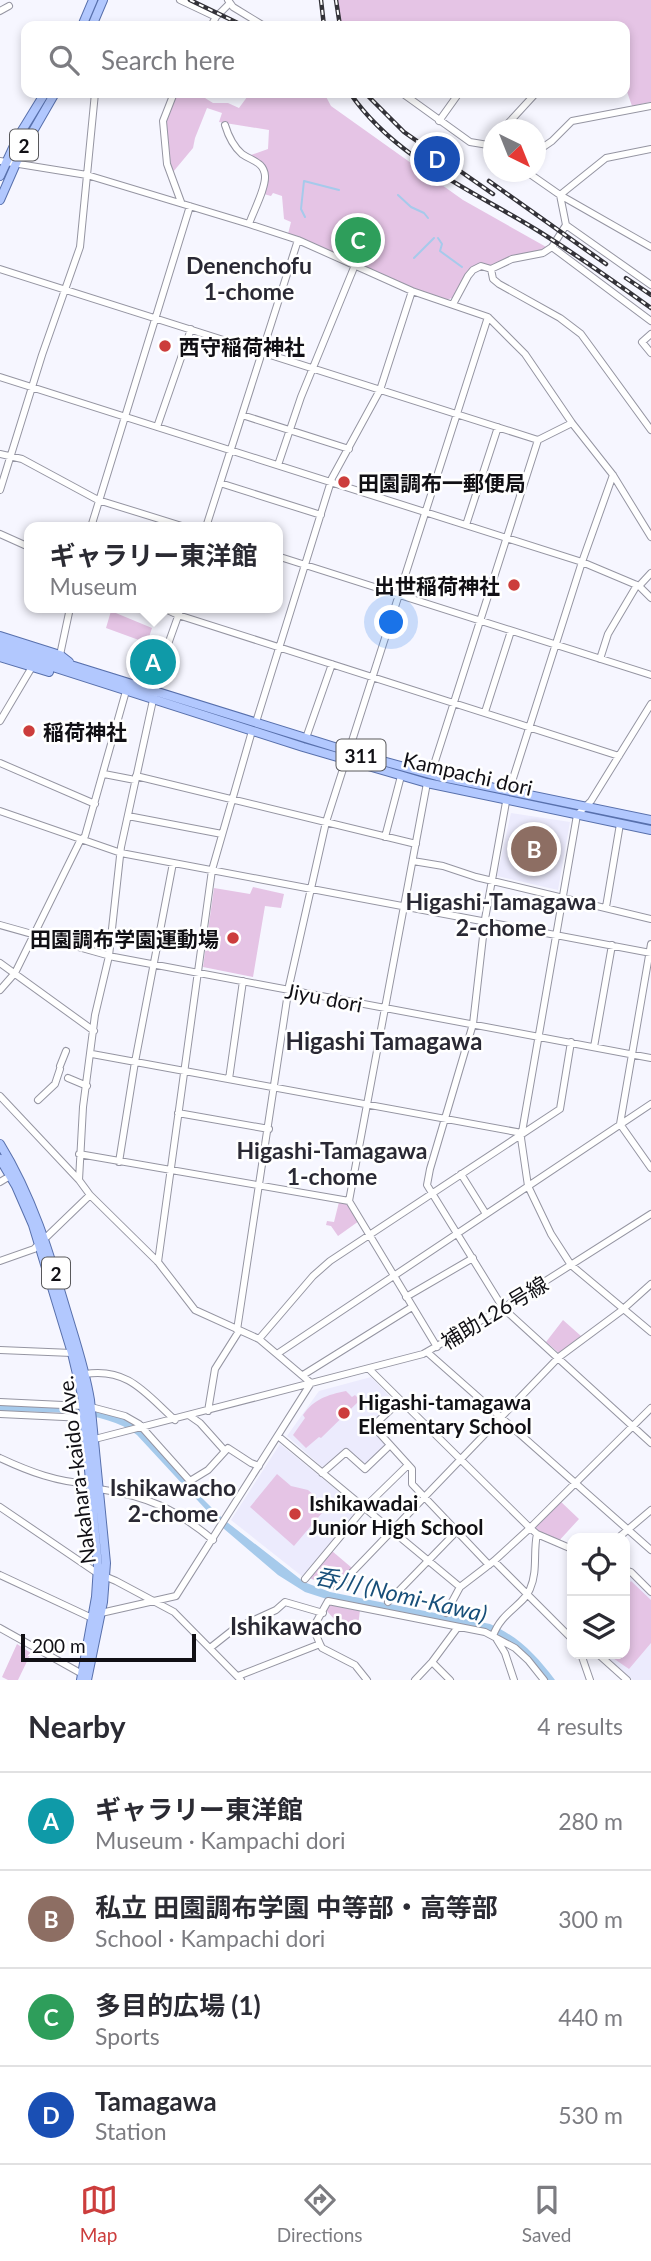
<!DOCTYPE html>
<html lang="en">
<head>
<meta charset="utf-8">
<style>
  :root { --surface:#fff; --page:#f2f2f3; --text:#2b2b33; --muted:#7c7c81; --line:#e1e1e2; --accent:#cc3d3c }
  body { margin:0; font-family:Lato,"Noto Sans JP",sans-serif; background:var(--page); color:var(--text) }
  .controls { position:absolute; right:21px; bottom:21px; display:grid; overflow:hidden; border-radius:14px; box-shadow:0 4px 10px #0003 }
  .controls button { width:63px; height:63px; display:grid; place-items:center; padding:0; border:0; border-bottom:2px solid var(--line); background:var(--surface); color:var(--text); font:35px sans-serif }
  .compass { position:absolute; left:483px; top:119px; width:63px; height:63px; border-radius:50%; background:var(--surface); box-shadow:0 4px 10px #0003; rotate:137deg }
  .scale { position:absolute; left:21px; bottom:18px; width:175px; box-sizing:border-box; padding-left:7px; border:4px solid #111015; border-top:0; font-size:19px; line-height:24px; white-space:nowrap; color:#111015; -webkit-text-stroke:5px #fff; paint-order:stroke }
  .you { position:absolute; left:392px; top:623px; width:24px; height:24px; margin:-18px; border:5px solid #fff; border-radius:50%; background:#1a73e8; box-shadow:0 0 0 10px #1a73e833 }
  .badge { display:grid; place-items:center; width:46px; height:46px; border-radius:50%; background:var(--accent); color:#fff; font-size:23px; font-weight:700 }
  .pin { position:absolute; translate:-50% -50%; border:4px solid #fff; box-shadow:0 2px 7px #0006 }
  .popup { position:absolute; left:24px; top:522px; width:259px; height:91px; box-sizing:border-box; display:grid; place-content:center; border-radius:14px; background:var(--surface); filter:drop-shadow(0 2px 5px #0005); font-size:23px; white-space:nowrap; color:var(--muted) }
  .popup b { font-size:26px; color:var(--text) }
  .popup::after { content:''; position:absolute; left:50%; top:100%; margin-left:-14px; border:14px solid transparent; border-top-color:var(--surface) }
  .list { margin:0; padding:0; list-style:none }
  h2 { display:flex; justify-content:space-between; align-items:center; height:91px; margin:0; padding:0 28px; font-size:30px }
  h2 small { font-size:23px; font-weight:400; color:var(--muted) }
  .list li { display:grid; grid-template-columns:46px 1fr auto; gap:21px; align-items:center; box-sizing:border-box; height:98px; padding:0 28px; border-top:2px solid var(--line) }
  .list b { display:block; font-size:26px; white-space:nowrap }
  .list p { margin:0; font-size:23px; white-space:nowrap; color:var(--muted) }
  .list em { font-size:23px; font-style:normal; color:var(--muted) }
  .icon { flex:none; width:38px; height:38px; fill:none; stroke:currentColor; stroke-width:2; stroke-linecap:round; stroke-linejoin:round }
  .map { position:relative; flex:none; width:651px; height:1680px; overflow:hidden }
  .search { position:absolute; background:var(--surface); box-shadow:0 4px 10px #0003; left:21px; right:21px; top:21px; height:77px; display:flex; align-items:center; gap:18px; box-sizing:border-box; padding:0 24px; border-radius:14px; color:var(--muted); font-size:26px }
  .sheet { height:483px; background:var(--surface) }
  nav { display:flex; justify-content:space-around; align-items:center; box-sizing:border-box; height:98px; border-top:2px solid var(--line); background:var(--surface); font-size:19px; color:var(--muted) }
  nav a { display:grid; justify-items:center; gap:4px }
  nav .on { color:var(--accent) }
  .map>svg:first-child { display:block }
  .built { fill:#ecebfd }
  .green { fill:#e5c4e5 }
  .water { fill:#a6caeb }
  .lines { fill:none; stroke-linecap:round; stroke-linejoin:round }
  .stream { stroke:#a6caeb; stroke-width:2 }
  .minor-casing { stroke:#9595a2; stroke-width:8 }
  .major-casing { stroke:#5870ac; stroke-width:10 }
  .minor { stroke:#fff; stroke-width:6 }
  .major { stroke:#b2c8fe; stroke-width:8 }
  .rail-casing { stroke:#333238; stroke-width:4.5 }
  .rail { stroke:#fff; stroke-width:2; stroke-dasharray:5; stroke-linecap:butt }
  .poi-dot { fill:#cc3d3c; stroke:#fff; stroke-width:2.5 }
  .labels { text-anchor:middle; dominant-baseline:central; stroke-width:5; stroke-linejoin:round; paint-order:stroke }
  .shield { fill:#fff; stroke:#58585b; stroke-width:2 }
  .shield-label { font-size:19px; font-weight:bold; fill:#111015 }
  .poi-label { font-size:21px; font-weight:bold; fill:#111015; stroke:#fff; text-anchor:start }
  .street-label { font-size:21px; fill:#111015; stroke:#fff }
  .neighbourhood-label { font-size:23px; font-weight:bold; fill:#2a2934; stroke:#fff }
  .water-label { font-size:23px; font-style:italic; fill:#184f7a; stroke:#fff }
  .quarter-label { font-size:24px; font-weight:bold; fill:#2a2934; stroke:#fff }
</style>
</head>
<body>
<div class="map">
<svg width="651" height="1680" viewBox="0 0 651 1680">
  <rect width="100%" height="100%" fill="#f6f6ff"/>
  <!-- built -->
  <path class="built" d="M511,813L570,822L558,890L497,876Z
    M371,1377L395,1402L373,1423L388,1445L367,1465L347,1449L343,1450L325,1467H322L287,1436L319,1391Z
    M280,1444L359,1508L303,1577L231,1520Z
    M631,1577L651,1597V1680H633L603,1654H625V1584Z"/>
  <!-- green -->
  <path class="green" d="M336,0H651V102L632,106L625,86V26H341Z
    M178,93H197L213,103H228L239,108L250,93H324L331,106L463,200L548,248L542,252L492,267L472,269L454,297L442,302L288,234L291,222L284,219L282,196L273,193L271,196L260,193L264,183L261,165L248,156L268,149L269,130L219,122L222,113L207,108L195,138L193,148L173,172L170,166L165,121Z
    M111,611L152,628L147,643L106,628Z
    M253,887L284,894L281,908L265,906L253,977L203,967L214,888L250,894Z
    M339,1202L348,1204L359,1221L338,1236L331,1226L326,1225L327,1221L334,1222Z
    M563,1320L581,1336L559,1353L546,1342Z
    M346,1391L352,1397L355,1395L360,1400L321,1438L319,1437L306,1448L293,1435L305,1418L303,1415C314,1399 327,1395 346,1391Z
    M277,1474L291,1486L308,1490L327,1507L294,1546L250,1507Z
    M559,1500L579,1519L557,1543L536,1532L534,1527Z
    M332,1551L352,1568L334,1587L309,1578Z
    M631,1581L651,1600V1643L629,1669L607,1654H625V1589Z
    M329,1602L360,1610L358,1626L348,1634L325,1609Z
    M17,1644L31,1653L18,1680H8L2,1677Z"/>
  <!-- water -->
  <path class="water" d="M0,1402L75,1407L100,1411L127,1419L146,1433L196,1492L223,1519L304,1582L330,1592L490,1624C519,1637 536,1655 555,1680H546L532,1661L487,1630L339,1603L305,1592L278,1575L223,1528L137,1435C104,1408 41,1413 0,1411Z"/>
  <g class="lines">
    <!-- stream -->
    <path class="stream" d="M398,195L411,207L424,213L428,218
      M305,217L301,209L304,181L339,190
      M438,238L442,244L440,251L462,267
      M414,258L434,238"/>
    <!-- minor casing -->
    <g class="minor-casing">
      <path id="minor" d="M180,0L216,17
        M228,0L233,7L264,26
        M0,11L9,6
        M211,26L216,17L229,4
        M174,93L163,121L167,164L181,202
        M402,93L470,142L494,146
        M439,121L459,93
        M225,125C228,135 234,147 242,154C252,161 264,162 265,176C266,188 253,212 249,224
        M502,130L536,93
        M536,152L552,141L572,121L651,106
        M0,161L87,175L249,224L298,240L412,291L488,317L525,354L572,423L613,475L651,537
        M527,172L560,195L651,247
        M566,225L651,285
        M552,247L651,321
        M0,269L538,440
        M491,269L493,279L499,284L560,318L581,334L651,430
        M453,304L468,276L473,270L481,266L491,269L512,259L543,253L552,247L566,225L560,195L606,158L651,149
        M651,334L642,342L651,353
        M0,377L582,562L639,586L651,598
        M242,415L349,449
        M157,427L191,329
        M0,454L22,459L98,500L185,527
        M278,465L301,397L355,265
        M220,483L321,515
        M0,490L42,355L80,247L95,93
        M466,525L498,427
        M91,527L190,206
        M206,527L298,240
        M0,534L29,547
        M277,556L651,675
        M639,586L651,573
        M163,608L178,615L619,756
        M60,655L70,608
        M600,659L608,634L637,585
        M651,704L591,801L577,815L521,1138L528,1186L551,1234L571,1265L651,1332
        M485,712L511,631
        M0,721L32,667
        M256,722L332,478L380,390L412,291
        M306,738L332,664
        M0,763L95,804
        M104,774L135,780
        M431,774L538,440L572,423
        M136,776L416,844
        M427,783L349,1201L437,1347
        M509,791L582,562L613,475
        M506,802L485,919L473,1024L430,1169L427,1185L503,1308L651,1443
        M0,811L121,853L651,953
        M128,816L222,834
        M385,837L401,776
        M413,861L443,866L476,877L651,919
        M606,907L620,824
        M0,925L114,957L651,1058
        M651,944L620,1124L651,1168
        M0,963L94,1031
        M0,990L15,973L80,841L85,836L126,691
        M594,1047L612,945
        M92,1054L522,1133
        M60,1066L66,1051
        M68,1078L87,1086
        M229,1079L243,981
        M0,1096L79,1180
        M38,1100L55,1084L60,1069
        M178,1113L269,1129
        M79,1154L349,1201
        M119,1162L135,1062L173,863
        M461,1174L486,1214
        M0,1182L10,1176
        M0,1261L34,1249L90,1195
        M158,1262L212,870L252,731
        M406,1297L473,1258
        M237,1330L289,986L326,822L488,317
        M259,1339L313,1276L330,1261L560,1109L571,1042
        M0,1350L72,1353
        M427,1352L651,1550
        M277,1354L651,1104
        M369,1369L530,1528L537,1534L572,1549
        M85,1374C128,1367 146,1394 175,1420
        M303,1375L412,1307
        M400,1401L373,1426L412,1469V1484L489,1565
        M0,1402L84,1406
        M91,1407L125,1416L139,1424L190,1481L208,1470L228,1448L251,1463L259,1466
        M208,1411L215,1369L239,1331
        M0,1414L85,1418
        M190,1416L200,1423L225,1451
        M278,1436L460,1587
        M91,1440L423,1354L503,1308L651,1214
        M0,1458C30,1472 57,1482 90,1484
        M322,1473L346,1452L365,1469L390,1445
        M99,1489C147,1496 176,1509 213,1540
        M0,1507L97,1573L116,1581L174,1612L241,1680
        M618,1538L651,1510
        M494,1561L572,1639
        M625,1570L631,1572L651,1592
        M0,1575L92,1618
        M305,1579L364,1508L408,1465
        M337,1588L559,1357L621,1311L651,1284
        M388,1602L457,1531
        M101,1613L176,1596L311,1383L259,1339L195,1310L158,1262L90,1195L79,1180L83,1107L95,1015L109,956L121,847L153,700L162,661L181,608
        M446,1613L460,1587L494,1561L530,1528L651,1408
        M0,1628L84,1675
        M493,1636C501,1612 524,1605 530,1589C538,1571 533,1552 537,1534
        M497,1640L505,1653L514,1680
        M320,1644L313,1628L328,1601L485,1632L515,1648L528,1660L544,1680
        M210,1648L234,1629L276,1610L285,1602L323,1613
        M581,1654L590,1680
        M598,1654L627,1680
        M432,1662L450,1680
        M238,1676L320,1644L322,1648L355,1665L367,1680
        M415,1680L432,1662L458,1627"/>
    </g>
    <!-- major casing -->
    <g class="major-casing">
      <path id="major" d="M82,26L93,0
        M92,26L103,0
        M0,176L18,137L45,93
        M0,200L21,152L55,93
        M0,636L60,655L69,662
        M0,643L357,754L437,776L651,820
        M0,650L303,747L427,783L651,830
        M0,657L49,672
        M0,1144C32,1196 49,1252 66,1310C75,1340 85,1369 90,1400L106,1563L103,1602L87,1680
        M0,1159L16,1186L33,1225L72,1353L82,1395L98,1566L96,1597L81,1680"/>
    </g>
    <!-- minor -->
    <use href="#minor" class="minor"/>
    <!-- major -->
    <use href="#major" class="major"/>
    <!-- rail casing -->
    <g class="rail-casing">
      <path id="rail" d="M190,0L244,26
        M321,0L324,26
        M336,0L340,26
        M350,93C395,159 474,191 540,232C578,256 615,282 651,308
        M365,93L404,132L493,194
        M489,181L606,264
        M626,278L651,295"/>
    </g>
    <!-- rail -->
    <use href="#rail" class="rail"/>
  </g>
  <!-- markers -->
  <g class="poi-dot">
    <circle cx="165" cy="346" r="7"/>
    <circle cx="344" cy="482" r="7"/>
    <circle cx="514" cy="585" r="7"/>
    <circle cx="29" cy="731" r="7"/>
    <circle cx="233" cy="938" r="7"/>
    <circle cx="344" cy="1413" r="7"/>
    <circle cx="295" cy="1514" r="7"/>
  </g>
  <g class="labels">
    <!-- shield labels -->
    <g class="shield">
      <rect x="10" y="129.5" width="28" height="31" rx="5"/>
      <rect x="336.5" y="739.5" width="49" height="31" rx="5"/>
      <rect x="42" y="1257.5" width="28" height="31" rx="5"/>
    </g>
    <g class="shield-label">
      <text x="24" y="145">2</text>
      <text x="361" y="755">311</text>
      <text x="56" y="1273">2</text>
    </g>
    <!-- poi labels -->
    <g class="poi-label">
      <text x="179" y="346">西守稲荷神社</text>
      <text x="358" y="482">田園調布一郵便局</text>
      <text x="500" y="585" text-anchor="end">出世稲荷神社</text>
      <text x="43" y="731">稲荷神社</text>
      <text x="219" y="938" text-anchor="end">田園調布学園運動場</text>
      <text x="358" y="1401">Higashi-tamagawa<tspan x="358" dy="24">Elementary School</tspan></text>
      <text x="309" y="1502">Ishikawadai<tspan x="309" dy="24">Junior High School</tspan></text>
    </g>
    <!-- street labels -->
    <g class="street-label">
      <text transform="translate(468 773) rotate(13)">Kampachi dori</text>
      <text transform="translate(324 997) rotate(11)">Jiyu dori</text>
      <text transform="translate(494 1312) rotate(-31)">補助126号線</text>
      <text transform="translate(76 1470) rotate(-97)">Nakahara-kaido Ave.</text>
    </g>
    <!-- neighbourhood labels -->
    <g class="neighbourhood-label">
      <text x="249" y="265">Denenchofu<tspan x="249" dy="26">1-chome</tspan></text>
      <text x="501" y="901">Higashi-Tamagawa<tspan x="501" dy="26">2-chome</tspan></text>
      <text x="332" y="1150">Higashi-Tamagawa<tspan x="332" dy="26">1-chome</tspan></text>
      <text x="173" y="1487">Ishikawacho<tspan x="173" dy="26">2-chome</tspan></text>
    </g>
    <!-- water labels -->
    <g class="water-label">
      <text transform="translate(401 1594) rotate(13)">呑川 (Nomi-Kawa)</text>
    </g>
    <!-- quarter labels -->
    <g class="quarter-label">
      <text x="384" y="1040">Higashi Tamagawa</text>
      <text x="296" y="1625">Ishikawacho</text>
    </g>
  </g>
</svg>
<div class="controls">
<button><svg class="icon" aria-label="locate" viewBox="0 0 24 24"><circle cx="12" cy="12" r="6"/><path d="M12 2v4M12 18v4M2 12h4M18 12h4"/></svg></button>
<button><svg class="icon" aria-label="layers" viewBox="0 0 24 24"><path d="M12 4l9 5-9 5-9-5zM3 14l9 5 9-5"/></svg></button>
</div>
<svg class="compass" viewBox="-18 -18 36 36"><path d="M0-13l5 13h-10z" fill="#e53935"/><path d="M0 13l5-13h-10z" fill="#7c7c81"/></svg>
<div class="scale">200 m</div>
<div class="you"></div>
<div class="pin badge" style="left:153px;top:662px;background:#0f9aa8">A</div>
<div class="popup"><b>ギャラリー東洋館</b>Museum</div>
<div class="pin badge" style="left:534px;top:849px;background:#8d6e63">B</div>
<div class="pin badge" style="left:358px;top:240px;background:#2e9e5b">C</div>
<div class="pin badge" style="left:437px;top:159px;background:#1a4fb4">D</div>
<div class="search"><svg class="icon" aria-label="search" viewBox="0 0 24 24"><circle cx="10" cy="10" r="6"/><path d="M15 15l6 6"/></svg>Search here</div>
</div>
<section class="sheet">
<h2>Nearby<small>4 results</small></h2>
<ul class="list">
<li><span class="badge" style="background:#0f9aa8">A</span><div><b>ギャラリー東洋館</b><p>Museum · Kampachi dori</p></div><em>280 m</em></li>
<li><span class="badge" style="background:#8d6e63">B</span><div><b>私立 田園調布学園 中等部・高等部</b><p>School · Kampachi dori</p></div><em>300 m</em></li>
<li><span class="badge" style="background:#2e9e5b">C</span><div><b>多目的広場 (1)</b><p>Sports</p></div><em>440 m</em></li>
<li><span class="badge" style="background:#1a4fb4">D</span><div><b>Tamagawa</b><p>Station</p></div><em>530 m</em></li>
</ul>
</section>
<nav>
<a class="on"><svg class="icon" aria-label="map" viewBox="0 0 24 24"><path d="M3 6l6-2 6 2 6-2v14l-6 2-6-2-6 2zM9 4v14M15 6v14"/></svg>Map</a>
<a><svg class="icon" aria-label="directions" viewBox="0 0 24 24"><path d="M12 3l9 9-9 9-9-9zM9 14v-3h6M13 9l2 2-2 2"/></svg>Directions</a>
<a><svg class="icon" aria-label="saved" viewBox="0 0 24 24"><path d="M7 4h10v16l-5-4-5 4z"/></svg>Saved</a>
</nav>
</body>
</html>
